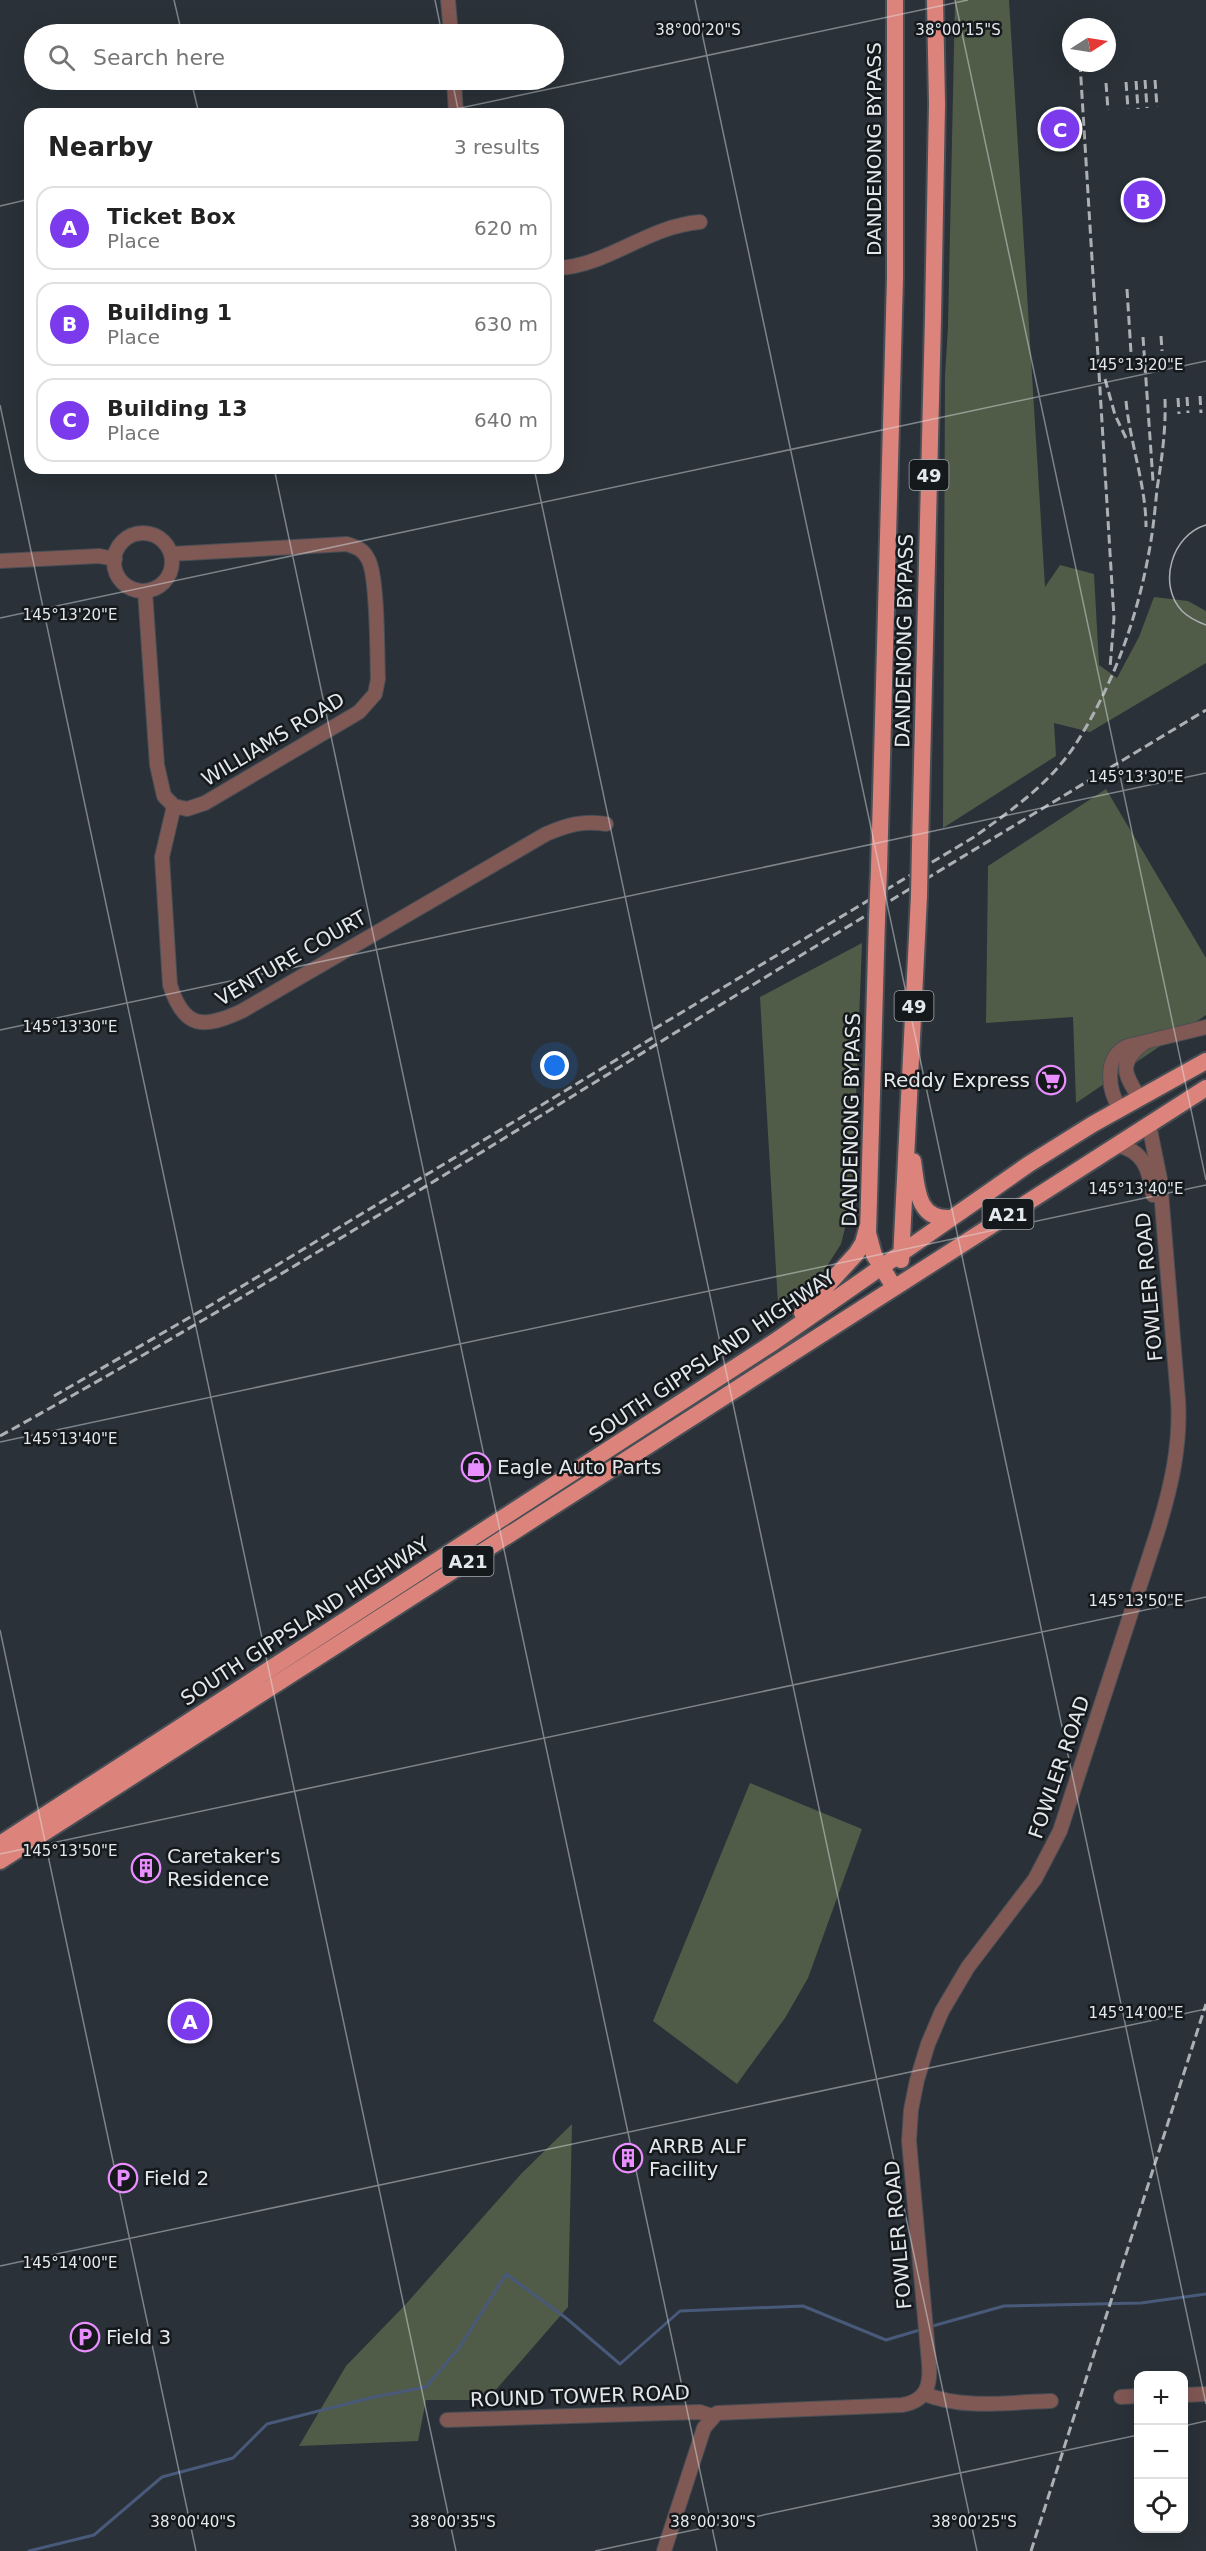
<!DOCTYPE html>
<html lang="en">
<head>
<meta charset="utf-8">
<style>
  :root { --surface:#fff; --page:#f2f2f2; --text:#222; --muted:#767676; --line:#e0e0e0; --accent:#7c3aed }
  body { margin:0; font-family:"DejaVu Sans",sans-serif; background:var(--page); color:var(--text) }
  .controls { position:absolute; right:18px; bottom:18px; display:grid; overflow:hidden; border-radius:12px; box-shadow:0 6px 24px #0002 }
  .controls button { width:54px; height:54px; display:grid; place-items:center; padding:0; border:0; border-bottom:2px solid var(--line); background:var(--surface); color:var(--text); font:30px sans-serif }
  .compass { position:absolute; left:1062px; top:18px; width:54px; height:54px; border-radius:50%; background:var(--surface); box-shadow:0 6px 24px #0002; rotate:78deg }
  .you { position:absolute; left:555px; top:1066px; width:21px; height:21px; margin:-15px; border:4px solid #fff; border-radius:50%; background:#1a73e8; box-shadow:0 0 0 9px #1a73e833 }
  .badge { display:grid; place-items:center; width:39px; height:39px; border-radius:50%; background:var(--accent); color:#fff; font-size:20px; font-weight:700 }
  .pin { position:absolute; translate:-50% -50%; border:3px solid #fff; box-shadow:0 2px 6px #0006 }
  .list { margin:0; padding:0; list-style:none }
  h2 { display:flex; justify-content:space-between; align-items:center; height:78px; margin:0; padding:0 24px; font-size:26px }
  h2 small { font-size:20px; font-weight:400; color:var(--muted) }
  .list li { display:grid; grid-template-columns:39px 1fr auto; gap:18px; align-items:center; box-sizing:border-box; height:84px; margin:0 12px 12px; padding:0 12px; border:2px solid var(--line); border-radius:18px }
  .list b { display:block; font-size:22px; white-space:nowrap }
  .list p { margin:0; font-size:20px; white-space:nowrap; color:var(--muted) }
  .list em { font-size:20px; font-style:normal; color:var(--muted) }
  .icon { flex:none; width:33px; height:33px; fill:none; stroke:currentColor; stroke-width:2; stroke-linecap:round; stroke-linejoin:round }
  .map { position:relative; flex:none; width:1206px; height:2551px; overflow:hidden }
  .search { position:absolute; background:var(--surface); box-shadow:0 6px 24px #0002; left:24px; top:24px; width:540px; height:66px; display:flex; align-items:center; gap:15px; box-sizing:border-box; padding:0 21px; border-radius:33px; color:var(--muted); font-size:22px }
  .panel { position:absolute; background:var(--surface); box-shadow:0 6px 24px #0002; left:24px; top:108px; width:540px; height:366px; border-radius:18px }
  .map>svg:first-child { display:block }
  .green { fill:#505c47 }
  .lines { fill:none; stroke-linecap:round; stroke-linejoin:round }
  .stream { stroke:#48597a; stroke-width:3 }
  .minor-casing { stroke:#484e55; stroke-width:16 }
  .trunk-casing { stroke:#484e55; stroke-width:20 }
  .minor { stroke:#805854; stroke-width:14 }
  .trunk { stroke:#dc847c; stroke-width:16 }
  .tram { stroke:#abb0b5; stroke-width:1.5 }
  .rail { stroke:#abb0b5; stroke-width:3; stroke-dasharray:9 4.5; stroke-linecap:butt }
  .trunk-bridge-casing { stroke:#484e55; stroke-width:20; stroke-linecap:butt }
  .trunk-bridge { stroke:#dc847c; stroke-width:16 }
  .ticks { fill:none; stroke:#e3e8ec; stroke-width:1.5; stroke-opacity:0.45 }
  .labels { text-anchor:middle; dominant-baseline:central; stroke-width:5; stroke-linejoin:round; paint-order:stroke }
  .shield { fill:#16191c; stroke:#a6aaae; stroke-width:1.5 }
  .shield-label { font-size:18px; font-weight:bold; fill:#e3e8ec }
  .street-label { font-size:20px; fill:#e3e8ec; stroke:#16191c }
  .poi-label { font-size:20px; fill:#e3e8ec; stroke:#16191c; text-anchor:start }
  .ticks-label { font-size:15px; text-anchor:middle; fill:#e3e8ec; stroke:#16191c; stroke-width:5; stroke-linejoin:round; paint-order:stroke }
</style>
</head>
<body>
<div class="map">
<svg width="1206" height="2551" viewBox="0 0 1206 2551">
  <rect width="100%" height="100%" fill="#2a3138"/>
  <!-- green -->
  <path class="green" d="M955,0H1009L1045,587L1060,565L1094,574L1099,665L1117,678L1139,637L1154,597L1188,601L1206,611V663L1090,732L1054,723L1056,756L943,828L945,375L948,327Z
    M1106,789L1206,958V1015L1076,1103L1073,1017L986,1023L988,866Z
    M862,943L852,1200L841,1244L822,1274L778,1304L760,997Z
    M750,1783L862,1829L808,1978L785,2018L737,2084L653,2021Z
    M572,2124L568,2307L487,2400H426L418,2441L299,2446L346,2366L406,2304L521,2174Z"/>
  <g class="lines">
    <!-- stream -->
    <path class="stream" d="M929,2327L1004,2306L1141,2303L1206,2294
      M29,2551L94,2535L162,2477L233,2458L267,2424L374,2397L426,2387L459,2348L506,2274L566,2318L620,2364L680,2311L803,2306L886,2340L923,2329"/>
    <!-- minor casing -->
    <g class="minor-casing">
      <path id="minor" d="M448,0L451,34
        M454,80L456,114
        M558,268C607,266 648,226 700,222
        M114 562a29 29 0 1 1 58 0a29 29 0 1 1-58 0Z
        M0,561L99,556L115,559
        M145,591L157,765L164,796L174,806L187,809L205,803L359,712L375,694L378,679C377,656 378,576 368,559C363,549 356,547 347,544L171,554
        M174,806L162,857L170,985C184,1029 203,1029 242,1011L546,834C567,825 584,820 606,824
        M1139,1097C1124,1074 1118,1063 1144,1043
        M1120,1109C1108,1090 1103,1056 1128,1046L1206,1027
        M1116,1145C1144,1150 1149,1170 1153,1195
        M925,2394C964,2410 1010,2402 1051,2401
        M1184,2395L1206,2394
        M1121,2397L1138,2396
        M447,2420L700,2412L712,2416
        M664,2551L704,2428L717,2413L902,2405C926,2401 931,2386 929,2363L909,2141L911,2110L917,2080L928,2044L942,2011L968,1967L1035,1879L1060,1831L1158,1530C1171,1487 1181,1445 1178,1399L1160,1179L1149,1125"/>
    </g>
    <!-- trunk casing -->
    <g class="trunk-casing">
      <path id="trunk" d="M920,846L933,318L937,104L935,0
        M879,869L895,278V0
        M877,919L868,1233L874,1255L894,1287
        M913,1161C917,1186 916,1220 950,1218
        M901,1260L919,896
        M802,1313L856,1254L863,1243L867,1228
        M0,1844L774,1342L1029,1164L1093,1124L1206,1061
        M0,1861L1206,1088"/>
    </g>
    <!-- minor -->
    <use href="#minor" class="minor"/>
    <!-- trunk -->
    <use href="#trunk" class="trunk"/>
    <!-- tram -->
    <path class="tram" d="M1206,525C1172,535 1157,584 1182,611C1188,617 1198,622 1206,625"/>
    <!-- rail -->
    <path class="rail" d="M1080,63L1114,618L1110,668
      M1145,80L1147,108
      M1155,80L1157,107
      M1136,81L1138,109
      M1126,82L1128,109
      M1106,83L1108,110
      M1127,289L1131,353
      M1161,336L1162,351
      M1143,337L1153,481
      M1105,379L1115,415L1126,438
      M1200,396L1201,413
      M1187,397L1188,413
      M1178,398L1179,414
      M1126,401C1130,443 1146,485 1146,527
      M654,1029L974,837C1012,810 1052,782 1077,742C1113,685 1137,619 1149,552C1153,531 1155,510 1157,489C1162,458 1166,429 1165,399
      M54,1396L211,1305L654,1037
      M0,1436C277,1283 543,1113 813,948C943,868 1075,789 1206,710
      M1031,2551L1206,2004"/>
    <!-- trunk-bridge casing -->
    <g class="trunk-bridge-casing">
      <path id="trunk-bridge" d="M919,896L920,846
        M877,919L879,869"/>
    </g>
    <!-- trunk-bridge -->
    <use href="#trunk-bridge" class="trunk-bridge"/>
  </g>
  <!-- ticks -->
  <path class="ticks" d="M174,0L182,34M435,0L442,34M695,0L1206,2404M955,0L1206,1180M191,80L199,114M452,80L459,114M432,114L968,0M0,206L30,199M0,405L456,2551M274,468L717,2551M534,468L977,2551M0,618L1206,361M0,1030L1206,773M0,1442L1206,1185M0,1630L196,2551M0,1854L1206,1597M0,2266L1206,2009M1184,2426L1206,2421M595,2551L1138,2435"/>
  <!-- icons -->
  <defs>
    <g id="supermarket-ring" transform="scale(1.5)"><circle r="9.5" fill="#16191c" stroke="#e88eff" stroke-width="1.5"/><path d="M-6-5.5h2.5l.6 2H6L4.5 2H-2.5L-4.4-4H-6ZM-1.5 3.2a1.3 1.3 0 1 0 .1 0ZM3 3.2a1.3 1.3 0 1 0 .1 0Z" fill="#e88eff"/></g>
    <g id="shop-ring" transform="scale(1.5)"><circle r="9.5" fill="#16191c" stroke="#e88eff" stroke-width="1.5"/><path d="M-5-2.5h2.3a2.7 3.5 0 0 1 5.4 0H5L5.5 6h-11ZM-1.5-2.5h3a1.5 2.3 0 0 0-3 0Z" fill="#e88eff"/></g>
    <g id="building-ring" transform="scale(1.5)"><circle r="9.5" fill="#16191c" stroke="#e88eff" stroke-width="1.5"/><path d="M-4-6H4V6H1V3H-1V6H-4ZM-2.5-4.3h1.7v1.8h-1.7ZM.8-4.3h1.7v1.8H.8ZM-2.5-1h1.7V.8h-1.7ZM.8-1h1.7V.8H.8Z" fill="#e88eff"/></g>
    <g id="parking-ring" transform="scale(1.5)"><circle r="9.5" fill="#16191c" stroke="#e88eff" stroke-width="1.5"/><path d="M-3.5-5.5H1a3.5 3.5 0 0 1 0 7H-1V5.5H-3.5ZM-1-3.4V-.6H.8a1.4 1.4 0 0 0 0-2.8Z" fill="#e88eff"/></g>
  </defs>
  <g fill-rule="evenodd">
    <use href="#supermarket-ring" x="1051" y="1080"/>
    <use href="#shop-ring" x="476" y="1467"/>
    <use href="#building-ring" x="146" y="1868"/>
    <use href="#building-ring" x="628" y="2158"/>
    <use href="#parking-ring" x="123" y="2178"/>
    <use href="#parking-ring" x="85" y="2337"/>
  </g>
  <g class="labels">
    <!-- shield labels -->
    <g class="shield">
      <rect x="909.5" y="460" width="39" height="30" rx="4.5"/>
      <rect x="894.5" y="991" width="39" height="30" rx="4.5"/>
      <rect x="982.5" y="1199" width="51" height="30" rx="4.5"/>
      <rect x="442.5" y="1546" width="51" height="30" rx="4.5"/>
    </g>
    <g class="shield-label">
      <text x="929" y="475">49</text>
      <text x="914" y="1006">49</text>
      <text x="1008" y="1214">A21</text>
      <text x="468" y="1561">A21</text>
    </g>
    <!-- street labels -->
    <g class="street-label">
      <text transform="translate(874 149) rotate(-90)">DANDENONG BYPASS</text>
      <text transform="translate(904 641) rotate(-89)">DANDENONG BYPASS</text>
      <text transform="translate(273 739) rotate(-31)">WILLIAMS ROAD</text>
      <text transform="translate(291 958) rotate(-30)">VENTURE COURT</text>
      <text transform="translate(851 1120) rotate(-89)">DANDENONG BYPASS</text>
      <text transform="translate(1149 1287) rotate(-95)">FOWLER ROAD</text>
      <text transform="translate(712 1356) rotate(-34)">SOUTH GIPPSLAND HIGHWAY</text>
      <text transform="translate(305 1621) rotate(-33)">SOUTH GIPPSLAND HIGHWAY</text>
      <text transform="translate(1059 1767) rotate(-71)">FOWLER ROAD</text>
      <text transform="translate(898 2235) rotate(-95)">FOWLER ROAD</text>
      <text transform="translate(580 2396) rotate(-2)">ROUND TOWER ROAD</text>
    </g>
    <!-- poi labels -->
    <g class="poi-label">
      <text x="1030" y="1080" text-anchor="end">Reddy Express</text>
      <text x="497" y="1467">Eagle Auto Parts</text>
      <text x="167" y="1856">Caretaker's<tspan x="167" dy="23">Residence</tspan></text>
      <text x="649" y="2146">ARRB ALF<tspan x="649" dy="23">Facility</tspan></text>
      <text x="144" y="2178">Field 2</text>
      <text x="106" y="2337">Field 3</text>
    </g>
  </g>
  <g class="ticks-label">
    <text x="698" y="35">38°00'20"S</text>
    <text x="958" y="35">38°00'15"S</text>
    <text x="1136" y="370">145°13'20"E</text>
    <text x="70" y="620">145°13'20"E</text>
    <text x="1136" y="782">145°13'30"E</text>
    <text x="70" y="1032">145°13'30"E</text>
    <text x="1136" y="1194">145°13'40"E</text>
    <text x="70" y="1444">145°13'40"E</text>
    <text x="1136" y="1606">145°13'50"E</text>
    <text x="70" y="1856">145°13'50"E</text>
    <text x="1136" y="2018">145°14'00"E</text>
    <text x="70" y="2268">145°14'00"E</text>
    <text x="193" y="2527">38°00'40"S</text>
    <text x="453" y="2527">38°00'35"S</text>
    <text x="713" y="2527">38°00'30"S</text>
    <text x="974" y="2527">38°00'25"S</text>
  </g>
</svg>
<div class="controls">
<button>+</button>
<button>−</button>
<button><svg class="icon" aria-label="locate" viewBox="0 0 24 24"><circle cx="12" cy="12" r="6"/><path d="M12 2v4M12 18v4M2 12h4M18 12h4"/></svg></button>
</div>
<svg class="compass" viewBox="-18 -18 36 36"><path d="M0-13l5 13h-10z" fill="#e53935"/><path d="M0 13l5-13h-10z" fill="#767676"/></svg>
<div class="you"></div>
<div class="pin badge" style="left:190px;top:2021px">A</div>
<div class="pin badge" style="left:1143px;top:200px">B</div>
<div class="pin badge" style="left:1060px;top:129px">C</div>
<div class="search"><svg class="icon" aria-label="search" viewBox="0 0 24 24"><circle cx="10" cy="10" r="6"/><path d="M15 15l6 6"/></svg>Search here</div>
<section class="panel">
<h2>Nearby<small>3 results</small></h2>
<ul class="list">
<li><span class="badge">A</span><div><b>Ticket Box</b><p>Place</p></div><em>620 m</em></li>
<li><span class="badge">B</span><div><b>Building 1</b><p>Place</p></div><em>630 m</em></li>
<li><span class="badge">C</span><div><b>Building 13</b><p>Place</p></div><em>640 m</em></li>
</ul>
</section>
</div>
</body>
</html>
